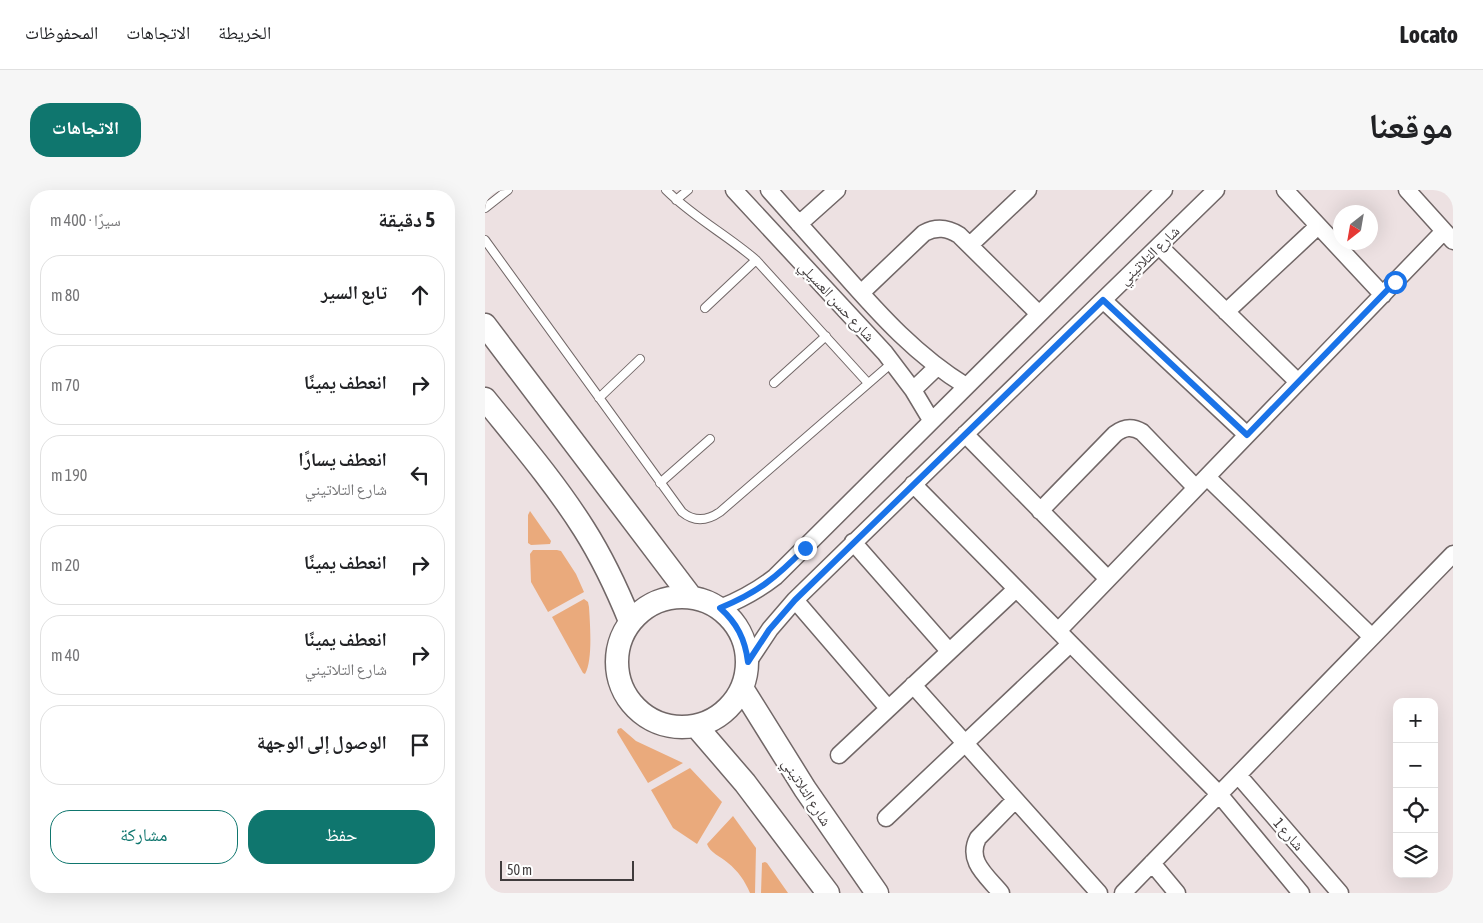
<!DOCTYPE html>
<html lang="ar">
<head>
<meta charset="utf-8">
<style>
  :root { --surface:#fff; --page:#f6f6f6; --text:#202124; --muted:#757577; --line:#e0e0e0; --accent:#0f766e }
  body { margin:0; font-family:"Asap Condensed","Noto Naskh Arabic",sans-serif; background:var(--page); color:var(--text); direction:rtl }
  .controls { position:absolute; right:15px; bottom:15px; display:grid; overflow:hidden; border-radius:10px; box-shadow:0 5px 20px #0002 }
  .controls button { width:45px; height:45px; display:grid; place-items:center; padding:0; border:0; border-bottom:1px solid var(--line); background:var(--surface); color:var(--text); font:25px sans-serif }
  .compass { position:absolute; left:848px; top:15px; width:45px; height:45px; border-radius:50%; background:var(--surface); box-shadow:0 5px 20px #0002; rotate:211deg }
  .scale { position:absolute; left:15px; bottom:12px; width:134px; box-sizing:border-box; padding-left:5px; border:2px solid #403b3c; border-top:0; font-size:14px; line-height:18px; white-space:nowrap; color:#403b3c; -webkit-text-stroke:4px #fff; paint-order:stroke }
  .stop { position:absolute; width:15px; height:15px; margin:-11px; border:4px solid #1a73e8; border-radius:50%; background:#fff }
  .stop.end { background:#1a73e8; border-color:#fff; box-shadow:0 1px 5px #0008 }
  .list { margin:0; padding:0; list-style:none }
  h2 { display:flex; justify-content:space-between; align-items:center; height:65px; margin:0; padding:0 20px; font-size:21px }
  h2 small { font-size:16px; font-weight:400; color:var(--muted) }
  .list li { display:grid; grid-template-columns:32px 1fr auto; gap:15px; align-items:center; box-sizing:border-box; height:80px; margin:0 10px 10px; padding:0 10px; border:1px solid var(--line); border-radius:20px }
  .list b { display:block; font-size:19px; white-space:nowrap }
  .list p { margin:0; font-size:16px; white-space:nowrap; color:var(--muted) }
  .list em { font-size:16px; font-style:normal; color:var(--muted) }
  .actions { display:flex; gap:10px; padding:15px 20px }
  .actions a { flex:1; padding:11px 0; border:1px solid var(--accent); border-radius:20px; text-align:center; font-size:18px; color:var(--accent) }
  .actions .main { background:var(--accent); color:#fff }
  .icon { flex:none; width:28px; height:28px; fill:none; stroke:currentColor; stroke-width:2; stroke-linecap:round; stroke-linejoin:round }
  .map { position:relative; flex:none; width:968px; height:703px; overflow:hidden; direction:ltr; border-radius:20px }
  header { display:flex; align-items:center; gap:30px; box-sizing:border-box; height:70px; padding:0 25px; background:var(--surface); border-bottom:1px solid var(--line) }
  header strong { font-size:24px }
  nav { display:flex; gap:28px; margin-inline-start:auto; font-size:18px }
  .intro { display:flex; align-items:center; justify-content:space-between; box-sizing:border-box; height:120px; padding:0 30px }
  h1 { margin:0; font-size:35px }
  .button { padding:12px 22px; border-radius:20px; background:var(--accent); color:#fff; font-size:18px; font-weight:700 }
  main { display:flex; gap:30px; padding:0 30px }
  aside { flex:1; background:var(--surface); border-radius:20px; box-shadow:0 5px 20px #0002 }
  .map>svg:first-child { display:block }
  .green { fill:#eaaa7c }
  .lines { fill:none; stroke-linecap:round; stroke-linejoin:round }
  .service-casing { stroke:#716767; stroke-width:10 }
  .minor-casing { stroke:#716767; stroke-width:19 }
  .secondary-casing { stroke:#716767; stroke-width:25 }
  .service { stroke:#fff; stroke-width:8 }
  .minor { stroke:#fff; stroke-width:16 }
  .secondary { stroke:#fff; stroke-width:22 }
  .route { stroke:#1a73e8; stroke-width:6 }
  .labels { text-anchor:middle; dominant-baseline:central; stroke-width:4.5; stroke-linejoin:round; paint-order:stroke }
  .street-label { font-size:15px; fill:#403b3c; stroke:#fff }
</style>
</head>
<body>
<header>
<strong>Locato</strong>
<nav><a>الخريطة</a><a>الاتجاهات</a><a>المحفوظات</a></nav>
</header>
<div class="intro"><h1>موقعنا</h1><a class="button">الاتجاهات</a></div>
<main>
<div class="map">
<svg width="968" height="703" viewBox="0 0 968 703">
  <rect width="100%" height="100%" fill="#ede1e2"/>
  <!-- green -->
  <path class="green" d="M45,321L66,351L65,354L46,355L43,353V325Z
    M48,360H72L76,361L91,384L99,402L63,422L46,392L45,364Z
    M99,409L103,412L104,417C105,434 108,470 100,484L98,483L67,427Z
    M136,538L151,551L198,573L163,593L132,542L133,539Z
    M205,578L237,612L212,654L188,638L166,600Z
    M248,626L271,658L270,703H265C260,691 253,681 243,673C235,666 225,663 222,654Z
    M280,672L282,673L303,703H276L277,673Z"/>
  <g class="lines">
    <!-- service casing -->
    <g class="service-casing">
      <path id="service" d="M181,0C208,27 242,45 271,70L383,193
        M191,10L203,0
        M0,18L23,0
        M0,50L197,322C209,332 222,331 235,322L408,172
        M220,118L271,70
        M289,193L341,146
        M114,208L155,169
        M175,293L225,249"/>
    </g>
    <!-- minor casing -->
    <g class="minor-casing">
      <path id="minor" d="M249,0L400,163L428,200L446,230
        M284,0C309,28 333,55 358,83C395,125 432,166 481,196
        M800,0L898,105
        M922,0L968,51
        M314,34L352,0
        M485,55L543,0
        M674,56L813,192
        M376,103L439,43C452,36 463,38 474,45L554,124
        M618,110L762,245
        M741,122L833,36
        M428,200L452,177
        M480,244L623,389
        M722,287L887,447
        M428,294L734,604L816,703
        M555,321L630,244C639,237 647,236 657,242L711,298
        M368,352L464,461
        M310,410L403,518
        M235,418C255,410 272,401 290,387L679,0
        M573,441L959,41
        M263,472L285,439L310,410L731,0
        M428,495L614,703
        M354,565L531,399
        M753,585L855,703
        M401,628L585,454
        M667,673L692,703
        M516,703C502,686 481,671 493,648L530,610
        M638,703L968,364"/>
    </g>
    <!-- secondary casing -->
    <g class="secondary-casing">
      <path id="secondary" d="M0,135L206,407
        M0,209C34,251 70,293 99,339C118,369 132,399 145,431
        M132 472a65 65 0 1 1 130 0a65 65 0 1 1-130 0Z
        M257,498L320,599L392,703
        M211,536L260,593L343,703"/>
    </g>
    <!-- service -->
    <use href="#service" class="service"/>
    <!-- minor -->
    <use href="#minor" class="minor"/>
    <!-- secondary -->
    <use href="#secondary" class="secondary"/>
  </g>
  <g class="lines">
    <!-- route -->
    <path class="route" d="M320,358C291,388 273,402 235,418C252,433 260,449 263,472L284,440L310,410L618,110L762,245L910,92"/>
  </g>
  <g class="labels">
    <!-- street labels -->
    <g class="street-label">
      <text transform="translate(664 65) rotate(-44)">شارع التلاتيني</text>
      <text transform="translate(352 111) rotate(47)">شارع حسن العسيلي</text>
      <text transform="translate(322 602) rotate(57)">شارع التلاتيني</text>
      <text transform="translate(804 644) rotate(49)">شارع 1</text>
    </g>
  </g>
</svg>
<div class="controls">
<button>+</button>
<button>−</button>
<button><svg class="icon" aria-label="locate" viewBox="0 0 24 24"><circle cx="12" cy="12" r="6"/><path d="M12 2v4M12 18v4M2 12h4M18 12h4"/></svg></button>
<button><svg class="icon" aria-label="layers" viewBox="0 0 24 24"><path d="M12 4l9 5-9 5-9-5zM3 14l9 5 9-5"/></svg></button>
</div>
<svg class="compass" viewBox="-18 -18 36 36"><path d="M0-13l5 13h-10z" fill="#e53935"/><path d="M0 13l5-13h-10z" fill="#757577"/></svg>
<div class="scale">50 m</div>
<div class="stop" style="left:910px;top:92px"></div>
<div class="stop end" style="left:320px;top:358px"></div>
</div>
<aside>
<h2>5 دقيقة<small>سيرًا · 400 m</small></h2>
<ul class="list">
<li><svg class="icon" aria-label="ahead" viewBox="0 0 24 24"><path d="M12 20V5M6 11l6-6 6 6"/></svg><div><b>تابع السير</b></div><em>80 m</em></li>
<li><svg class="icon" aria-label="right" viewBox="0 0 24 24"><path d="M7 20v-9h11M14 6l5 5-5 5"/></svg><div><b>انعطف يمينًا</b></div><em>70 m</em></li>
<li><svg class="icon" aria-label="left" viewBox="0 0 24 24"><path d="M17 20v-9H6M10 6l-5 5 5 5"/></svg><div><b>انعطف يسارًا</b><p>شارع التلاتيني</p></div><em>190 m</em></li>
<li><svg class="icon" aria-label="right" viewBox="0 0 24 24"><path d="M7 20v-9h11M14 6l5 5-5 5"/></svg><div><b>انعطف يمينًا</b></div><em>20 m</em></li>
<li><svg class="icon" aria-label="right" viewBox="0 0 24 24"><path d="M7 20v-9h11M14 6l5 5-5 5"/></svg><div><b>انعطف يمينًا</b><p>شارع التلاتيني</p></div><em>40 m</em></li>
<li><svg class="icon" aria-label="arrive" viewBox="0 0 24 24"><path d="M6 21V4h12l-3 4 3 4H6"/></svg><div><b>الوصول إلى الوجهة</b></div></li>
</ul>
<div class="actions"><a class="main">حفظ</a><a>مشاركة</a></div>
</aside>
</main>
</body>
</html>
